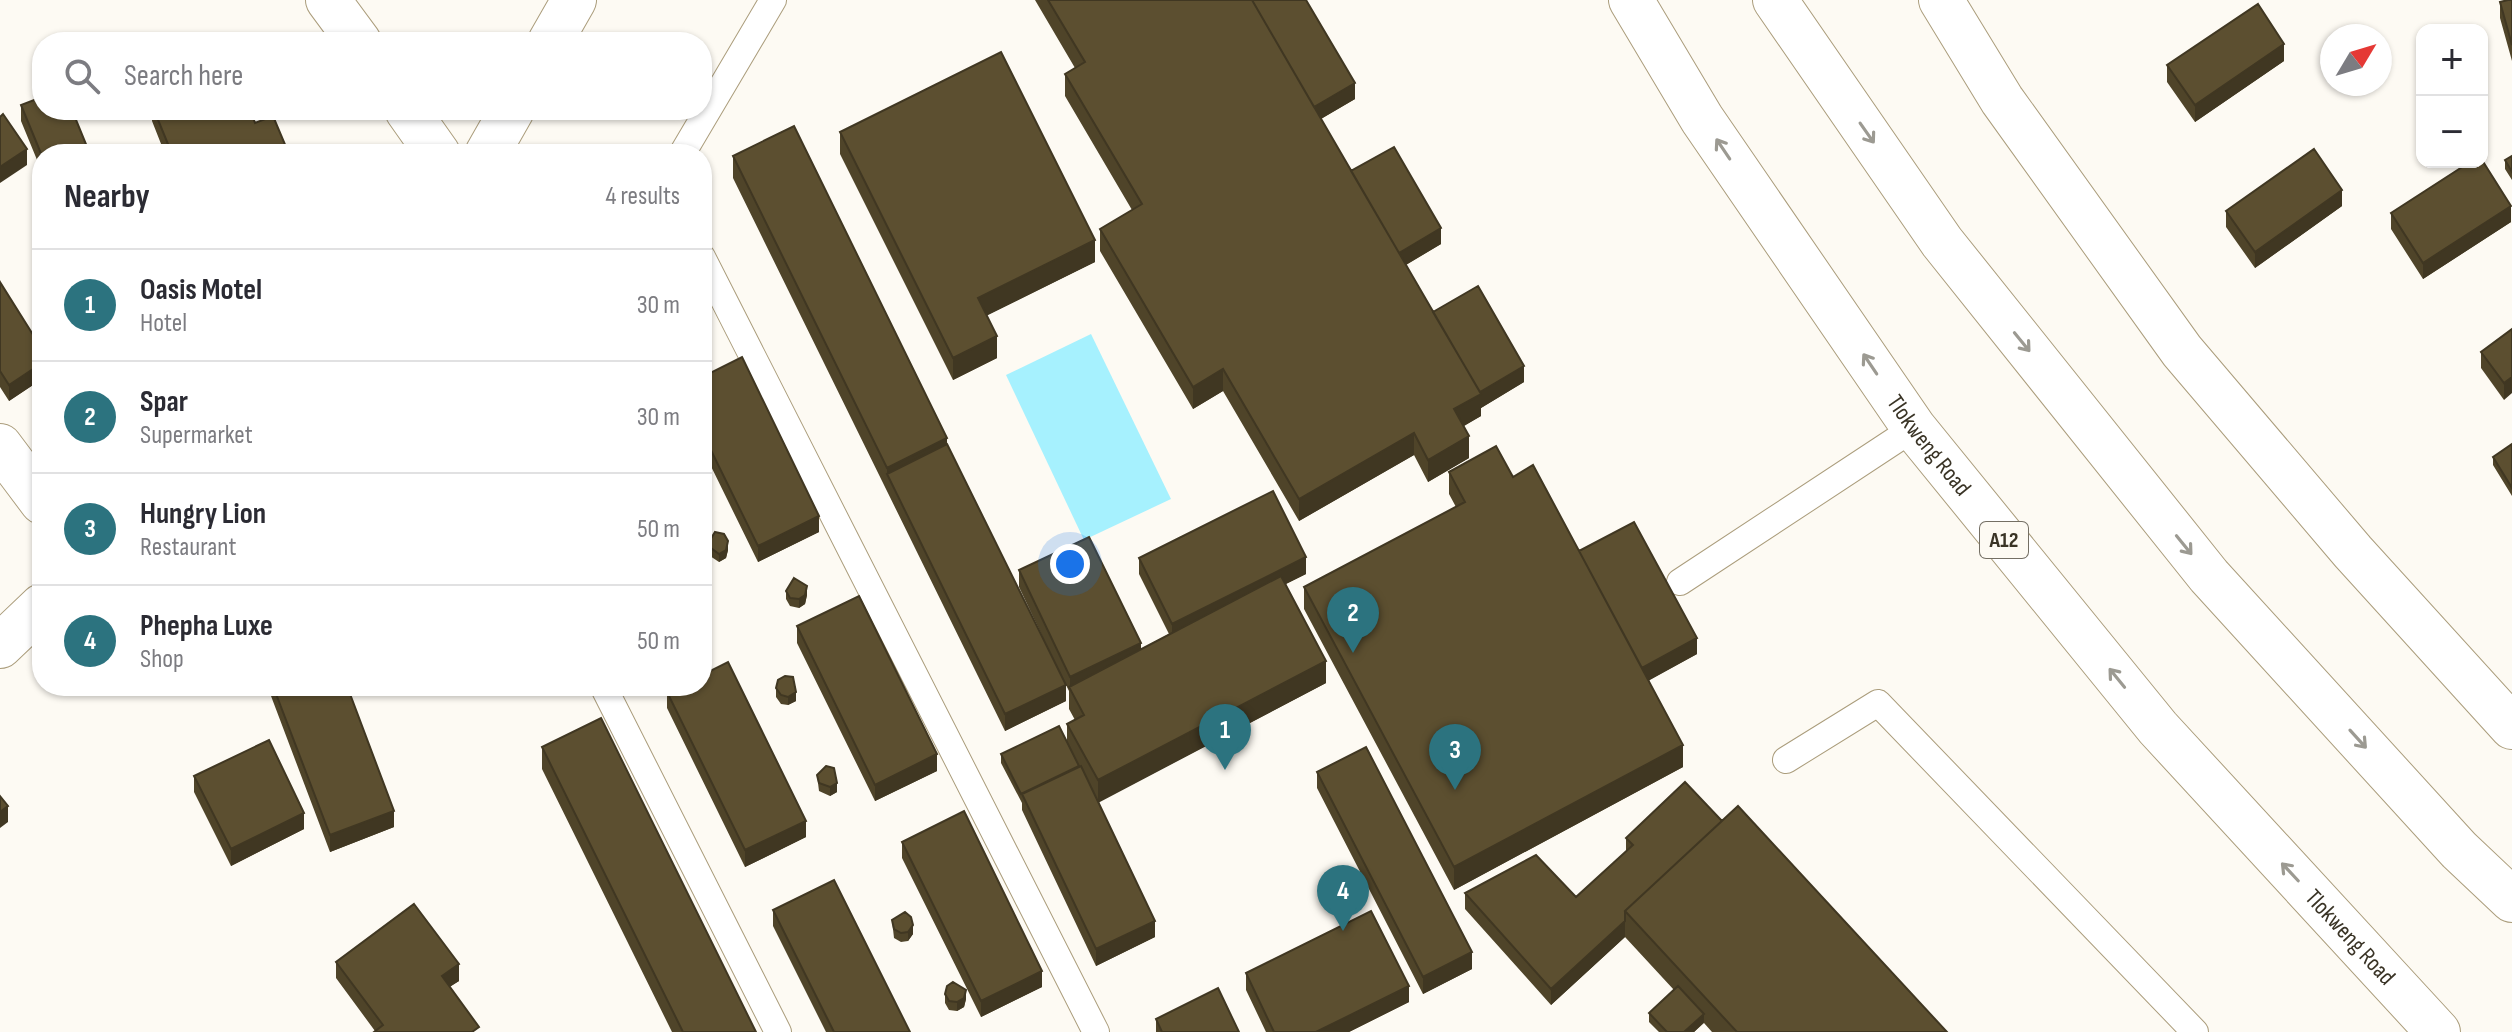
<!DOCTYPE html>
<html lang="en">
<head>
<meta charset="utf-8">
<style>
  :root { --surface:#fff; --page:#f2f2f3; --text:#2b2b33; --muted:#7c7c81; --line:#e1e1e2; --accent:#2c737f }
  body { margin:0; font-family:"Sofia Sans Condensed",sans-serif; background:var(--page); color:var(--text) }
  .controls { position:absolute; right:24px; top:24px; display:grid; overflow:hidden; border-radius:16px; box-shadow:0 2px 6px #0004 }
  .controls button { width:72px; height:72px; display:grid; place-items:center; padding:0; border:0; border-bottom:2px solid var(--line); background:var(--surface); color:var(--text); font:40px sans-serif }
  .compass { position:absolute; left:2320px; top:24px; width:72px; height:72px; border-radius:50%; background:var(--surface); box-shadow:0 2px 6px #0004; rotate:52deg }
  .you { position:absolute; left:1070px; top:564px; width:28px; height:28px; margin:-20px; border:6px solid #fff; border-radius:50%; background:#1a73e8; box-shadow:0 0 0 12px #1a73e833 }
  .badge { display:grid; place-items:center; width:52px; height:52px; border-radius:50%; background:var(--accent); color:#fff; font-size:26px; font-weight:700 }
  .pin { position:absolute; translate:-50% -66px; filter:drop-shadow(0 2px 4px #0008) }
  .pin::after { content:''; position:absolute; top:42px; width:28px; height:24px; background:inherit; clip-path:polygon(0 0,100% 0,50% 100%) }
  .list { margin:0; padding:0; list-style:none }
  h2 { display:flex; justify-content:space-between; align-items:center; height:104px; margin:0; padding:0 32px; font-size:34px }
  h2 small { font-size:26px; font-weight:400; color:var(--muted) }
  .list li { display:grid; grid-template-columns:52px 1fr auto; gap:24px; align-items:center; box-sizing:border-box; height:112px; padding:0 32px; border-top:2px solid var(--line) }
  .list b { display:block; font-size:30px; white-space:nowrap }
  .list p { margin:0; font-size:26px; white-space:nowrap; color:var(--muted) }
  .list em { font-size:26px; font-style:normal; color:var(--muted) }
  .icon { flex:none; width:44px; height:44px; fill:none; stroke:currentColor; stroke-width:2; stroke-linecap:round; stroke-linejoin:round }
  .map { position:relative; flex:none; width:2512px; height:1032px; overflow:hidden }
  .search { position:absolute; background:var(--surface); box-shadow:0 2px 6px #0004; left:32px; top:32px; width:680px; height:88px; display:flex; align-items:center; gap:20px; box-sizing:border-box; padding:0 28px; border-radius:32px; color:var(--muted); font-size:30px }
  .panel { position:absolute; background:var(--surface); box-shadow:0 2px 6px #0004; left:32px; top:144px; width:680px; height:552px; border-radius:32px }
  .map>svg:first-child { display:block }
  .water { fill:#a6f1fe }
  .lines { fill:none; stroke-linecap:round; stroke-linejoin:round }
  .service-casing { stroke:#ab9d7c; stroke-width:28 }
  .minor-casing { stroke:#ab9d7c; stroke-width:46 }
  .primary-casing { stroke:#ab9d7c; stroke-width:46 }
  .service { stroke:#fff; stroke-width:26 }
  .minor { stroke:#fff; stroke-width:44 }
  .primary { stroke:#fff; stroke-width:44 }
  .wall { fill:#4f4429 }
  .shaded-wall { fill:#403722 }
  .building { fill:#5c4f30; stroke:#403722; stroke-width:2 }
  .oneway { stroke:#9c9a92 }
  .labels { text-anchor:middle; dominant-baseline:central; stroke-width:8; stroke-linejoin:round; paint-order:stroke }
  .shield { fill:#fdfaf3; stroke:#746f64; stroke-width:2 }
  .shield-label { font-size:22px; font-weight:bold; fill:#3a3426 }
  .street-label { font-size:24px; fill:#3a3426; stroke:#fdfaf3 }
</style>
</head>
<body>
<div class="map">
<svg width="2512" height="1032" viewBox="0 0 2512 1032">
  <rect width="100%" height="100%" fill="#fdfaf3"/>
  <!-- water -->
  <path class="water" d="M1091,334L1171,499L1084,540L1006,375Z"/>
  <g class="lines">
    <!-- service casing -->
    <g class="service-casing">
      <path id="service" d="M682,154L773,0
        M702,257L1096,1032
        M1680,582L1914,428
        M603,686L778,1032
        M1786,760L1878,703L2195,1032"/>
    </g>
    <!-- minor casing -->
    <g class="minor-casing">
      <path id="minor" d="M328,0L359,42
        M1941,0L2002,100L2182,351L2353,552L2512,727
        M550,42L574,0
        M407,110L438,154
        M487,154L512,110
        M0,446L42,502
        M0,646L42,606"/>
    </g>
    <!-- primary casing -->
    <g class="primary-casing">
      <g id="primary">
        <path id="s1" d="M1631,0L1702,119L1914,428L2158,728L2438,1032"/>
        <path d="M1775,0L1942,242L2209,576L2459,850L2512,900"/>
      </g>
    </g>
    <!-- service -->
    <use href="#service" class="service"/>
    <!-- minor -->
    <use href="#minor" class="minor"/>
    <!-- primary -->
    <use href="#primary" class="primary"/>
  </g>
  <!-- wall -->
  <path class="wall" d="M1035,0H1306L1355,99L1321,119L1351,171L1441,244L1406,265L1433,312L1524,382L1481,408V416L1463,426L1469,458L1428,482L1414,455L1299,521L1223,391L1193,409L1100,251V229L1132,210L1065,96V74L1075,68Z
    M2512,0V61L2500,18V2Z
    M2284,61L2195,122L2167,82V65Z
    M21,105L42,154V172L21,121Z
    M152,110H250L255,123L289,154H165L152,121Z
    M840,132L1095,262L987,315L997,358L953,380L840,154Z
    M733,156L947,444L1055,663L1019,587V570L1141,649L1169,634L1139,574V558L1306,574L1286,584L1326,683L1098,802L1155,937L1096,966L1022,810V803L1001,763V754L1067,743V724L1075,720L1069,709V691L1066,685V701L1005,731L733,178Z
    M2512,156V180L2505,169V160Z
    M2342,206L2255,268L2226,227V211Z
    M2391,213L2511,222L2423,279L2391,229Z
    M0,282L42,349V379L9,401L0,387Z
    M2512,329L2504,400L2481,368V352Z
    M702,377L819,532L758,562L702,448Z
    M2512,444V496L2493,465V457Z
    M1449,472L1513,477L1579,551L1697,654L1649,680L1683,767L1454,890L1304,609V587L1456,507L1449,494Z
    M707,545L728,550L726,558L719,562L707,554Z
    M786,591L807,595L805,604L799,608L790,606L786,599Z
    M797,626L937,771L875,801L797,643Z
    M271,686H347L394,827L330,852L271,696Z
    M776,688L796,701L788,705L781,704L776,697Z
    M667,692L806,837L745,867L667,708Z
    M542,747L756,1032H672L542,769Z
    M1317,772L1472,969L1423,994L1317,788Z
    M817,775L837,792L830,796L819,791Z
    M194,776L304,829L231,866L194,792Z
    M1722,821L1947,1032H1712L1704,1023L1694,1032H1659L1649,1022V1013L1674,990L1625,937L1551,1005L1465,909V893L1576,897L1626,851V838Z
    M902,842L1042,987L981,1017L902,858Z
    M773,910L910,1032H826L773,926Z
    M892,920L913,934L908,941L901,942L894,938Z
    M336,962L459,981L375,1031L336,978Z
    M1246,973L1409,1002L1349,1032H1266L1246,990Z
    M945,994L966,999L964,1007L957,1011L949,1010L945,1003Z
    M1156,1019L1239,1032H1156Z"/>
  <!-- shaded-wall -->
  <path class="shaded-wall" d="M2284,44V61L2195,122V105Z
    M1355,83V99L1312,124V108Z
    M27,149V165L0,183V167Z
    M2342,190V206L2255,268V252Z
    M2511,206V222L2423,279V263Z
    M1441,228V244L1397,270V254Z
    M1095,240V262L978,320V298Z
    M997,336V358L953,380V358Z
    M42,363V379L9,401V385Z
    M1524,366V382L1481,408V416L1454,432V409L1478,393Z
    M1223,369V391L1193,409V387Z
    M2512,377V393L2504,400V383Z
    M1414,433V455L1299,521V499Z
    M1469,436V458L1428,482V460Z
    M947,438V460L887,474V468Z
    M819,516V532L758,562V546Z
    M728,541V550L726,558L719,562V554Z
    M1306,557V574L1172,640V624Z
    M807,586V595L805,604L799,608V599Z
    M1697,638V654L1639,686V669Z
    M1141,643V660L1070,689V677Z
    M1326,661V683L1098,803V780Z
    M1066,685V701L1005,731V714Z
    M504,686H517L504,692Z
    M796,692V701L788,705V697Z
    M1683,745V767L1454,890V867Z
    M937,754V771L875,801V785Z
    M837,783V792L830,796V787Z
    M8,806V822L0,828V812Z
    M394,811V827L330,852V835Z
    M304,813V829L231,866V849Z
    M806,821V837L745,867V850Z
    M1155,921V937L1096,966V949Z
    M1625,921V937L1551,1005V989Z
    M913,925V934L908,941V932Z
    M1472,952V969L1423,994V977Z
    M459,964V981L442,992V976Z
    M1042,971V987L981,1017V1001Z
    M1409,986V1002L1349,1032H1316Z
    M966,990V999L964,1007L957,1011V1002Z
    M1704,1014V1022L1694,1032H1684Z"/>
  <!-- building -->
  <path class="building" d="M1048,0H1252L1481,394L1454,409L1469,436L1428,460L1414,433L1299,499L1223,369L1193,387L1100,229L1142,204L1065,74L1085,62Z
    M1252,0H1306L1355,83L1314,107Z
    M2508,0H2512V45L2500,2Z
    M2258,4L2284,44L2195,105L2167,65Z
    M1001,52L1095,240L978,298L997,336L953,358L840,132Z
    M42,97V110H72L90,154H42V156L21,105Z
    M154,110H250L255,123L273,116L289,154H172Z
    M3,114L27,149L0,167V117Z
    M794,126L947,438L887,468L733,156Z
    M1394,147L1441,228L1399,253L1351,171Z
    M2314,149L2342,190L2255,252L2226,211Z
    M2512,156V172L2505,160Z
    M2482,160L2511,206L2423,263L2391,213L2470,162H2482Z
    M0,282L42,349V363L9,385L0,371Z
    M1478,286L1524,366L1480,392L1433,312Z
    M2512,329V377L2504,383L2481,352Z
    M742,357L819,516L758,546L702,432V377Z
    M947,444L1066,685L1005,714L887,474Z
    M2512,444V488L2493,457Z
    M1496,446L1513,477L1533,465L1683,745L1454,867L1304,587L1465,502L1449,472Z
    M1273,491L1306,557L1172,624L1139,558Z
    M1634,522L1697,638L1642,668L1579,551Z
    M715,532L724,534L728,541L726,550L719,554L707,545Z
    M1089,537L1141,643L1070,677L1019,570Z
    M1281,576L1326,661L1098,780L1067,724L1084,715L1069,687Z
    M794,578L807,586L805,595L799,599L790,598L786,591Z
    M859,596L937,754L875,785L797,626Z
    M728,662L806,821L745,850L667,692L679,686H702V675Z
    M785,676L793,677L796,692L788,697L781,695L776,688L778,680Z
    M273,686H347L394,811L330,835Z
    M601,718L756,1032H683L542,747Z
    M1059,726L1079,766L1021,794L1001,754Z
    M269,740L304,813L231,849L194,776Z
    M1366,747L1472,952L1423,977L1317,772Z
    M826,766L834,768L837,783L830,787L819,783L817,775Z
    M1081,766L1155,921L1096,949L1022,794Z
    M1685,782L1722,821L1625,911V921L1551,989L1465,893L1536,855L1576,897L1633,845L1626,838Z
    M0,796L8,806L0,812Z
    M1738,806L1947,1032H1737L1625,911Z
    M964,811L1042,971L981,1001L902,842Z
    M834,880L910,1032H834L773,910Z
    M414,904L459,964L442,976L479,1027L472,1032H374L383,1025L336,962Z
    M1371,911L1409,986L1316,1032H1274L1246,973Z
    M905,912L911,917L913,925L908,932L901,933L894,929L892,920Z
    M953,982L966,990L964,998L957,1002L949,1001L945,994L947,986Z
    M1678,986L1704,1014L1684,1032H1667L1649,1013Z
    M1218,988L1239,1032H1162L1156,1019Z"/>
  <!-- one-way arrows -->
  <defs><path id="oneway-shaft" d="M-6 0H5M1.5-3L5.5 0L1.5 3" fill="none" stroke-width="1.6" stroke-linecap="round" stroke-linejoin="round" transform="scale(2)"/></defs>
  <g class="oneway">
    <use href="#oneway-shaft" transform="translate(1867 133) rotate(55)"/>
    <use href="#oneway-shaft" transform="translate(1723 149) rotate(-124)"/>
    <use href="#oneway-shaft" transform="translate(2022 342) rotate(51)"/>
    <use href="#oneway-shaft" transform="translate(1870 364) rotate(-124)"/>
    <use href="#oneway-shaft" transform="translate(2184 545) rotate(51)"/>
    <use href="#oneway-shaft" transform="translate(2117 678) rotate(-129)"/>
    <use href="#oneway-shaft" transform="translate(2358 739) rotate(48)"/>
    <use href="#oneway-shaft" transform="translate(2290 872) rotate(-133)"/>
  </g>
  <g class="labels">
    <!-- shield labels -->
    <rect class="shield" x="1980" y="522" width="48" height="36" rx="6"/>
    <g class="shield-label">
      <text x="2004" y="540">A12</text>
    </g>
    <!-- street labels -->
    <g class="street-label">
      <text stroke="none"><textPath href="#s1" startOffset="536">Tlokweng Road</textPath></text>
      <text stroke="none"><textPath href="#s1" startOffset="1184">Tlokweng Road</textPath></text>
    </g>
  </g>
</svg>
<div class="controls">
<button>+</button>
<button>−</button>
</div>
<svg class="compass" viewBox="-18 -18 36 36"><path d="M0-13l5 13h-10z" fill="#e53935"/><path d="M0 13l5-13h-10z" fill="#7c7c81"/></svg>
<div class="you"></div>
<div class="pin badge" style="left:1225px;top:770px">1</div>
<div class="pin badge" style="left:1353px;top:653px">2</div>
<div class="pin badge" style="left:1455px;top:790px">3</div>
<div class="pin badge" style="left:1343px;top:931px">4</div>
<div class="search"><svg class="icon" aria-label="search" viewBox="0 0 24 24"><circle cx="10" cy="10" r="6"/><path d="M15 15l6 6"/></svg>Search here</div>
<section class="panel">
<h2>Nearby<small>4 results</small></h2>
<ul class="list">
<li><span class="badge">1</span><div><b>Oasis Motel</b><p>Hotel</p></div><em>30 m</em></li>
<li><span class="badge">2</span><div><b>Spar</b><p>Supermarket</p></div><em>30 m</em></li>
<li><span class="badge">3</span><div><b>Hungry Lion</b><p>Restaurant</p></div><em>50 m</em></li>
<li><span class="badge">4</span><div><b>Phepha Luxe</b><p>Shop</p></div><em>50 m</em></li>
</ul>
</section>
</div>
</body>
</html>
